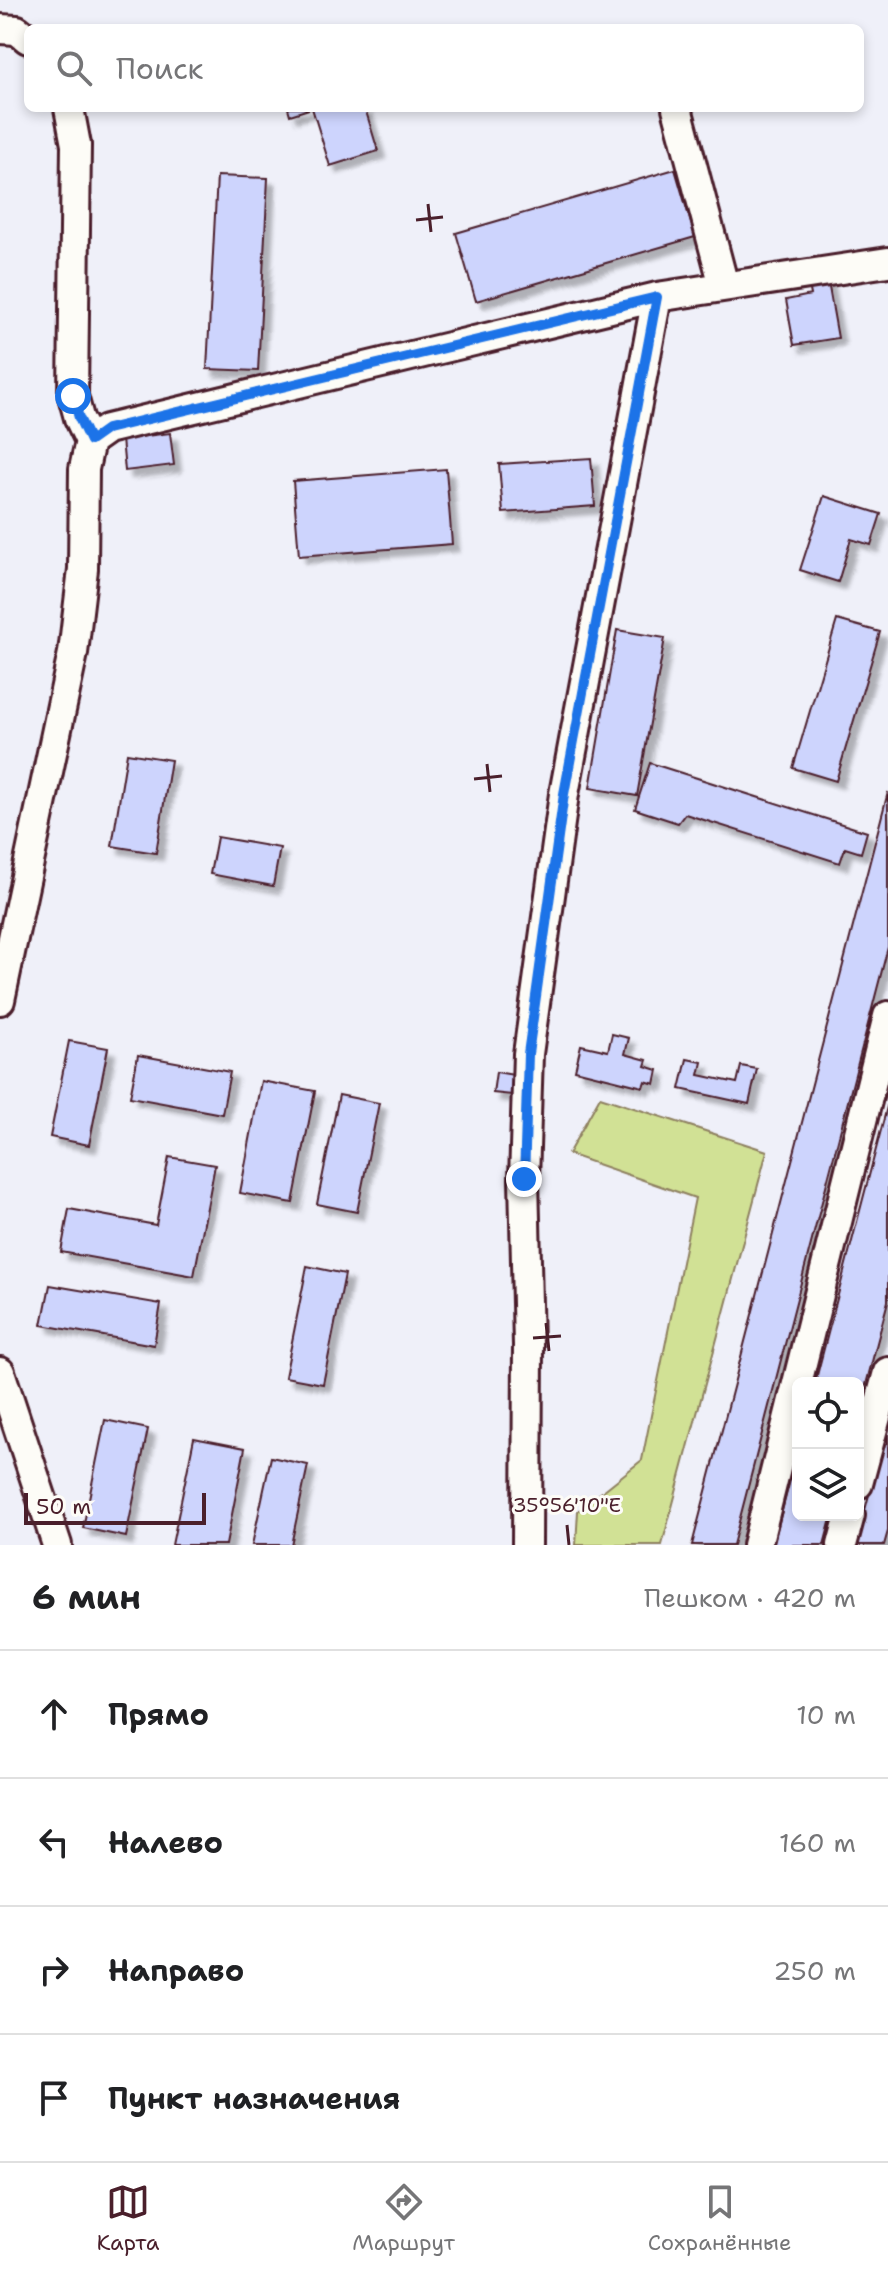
<!DOCTYPE html>
<html lang="ru">
<head>
<meta charset="utf-8">
<style>
  :root { --surface:#fff; --page:#f6f6f6; --text:#202124; --muted:#757577; --line:#e0e0e0; --accent:#4a1f2b }
  body { margin:0; font-family:"Shantell Sans",sans-serif; background:var(--page); color:var(--text) }
  .controls { position:absolute; right:24px; bottom:24px; display:grid; overflow:hidden; border-radius:12px; box-shadow:0 4px 12px #0003 }
  .controls button { width:72px; height:72px; display:grid; place-items:center; padding:0; border:0; border-bottom:2px solid var(--line); background:var(--surface); color:var(--text); font:40px sans-serif }
  .scale { position:absolute; left:24px; bottom:20px; width:182px; box-sizing:border-box; padding-left:8px; border:4px solid #4a1f2b; border-top:0; font-size:22px; line-height:28px; white-space:nowrap; color:#4a1f2b; -webkit-text-stroke:6px #fdfcf7; paint-order:stroke }
  .stop { position:absolute; width:24px; height:24px; margin:-18px; border:6px solid #1a73e8; border-radius:50%; background:#fff }
  .stop.end { background:#1a73e8; border-color:#fff; box-shadow:0 2px 8px #0008 }
  .list { margin:0; padding:0; list-style:none }
  h2 { display:flex; justify-content:space-between; align-items:center; height:104px; margin:0; padding:0 32px; font-size:34px }
  h2 small { font-size:26px; font-weight:400; color:var(--muted) }
  .list li { display:grid; grid-template-columns:52px 1fr auto; gap:24px; align-items:center; box-sizing:border-box; height:128px; padding:0 32px; border-top:2px solid var(--line) }
  .list b { display:block; font-size:30px; white-space:nowrap }
  .list em { font-size:26px; font-style:normal; color:var(--muted) }
  .icon { flex:none; width:44px; height:44px; fill:none; stroke:currentColor; stroke-width:2; stroke-linecap:round; stroke-linejoin:round }
  .map { position:relative; flex:none; width:888px; height:1545px; overflow:hidden }
  .search { position:absolute; background:var(--surface); box-shadow:0 4px 12px #0003; left:24px; right:24px; top:24px; height:88px; display:flex; align-items:center; gap:20px; box-sizing:border-box; padding:0 28px; border-radius:12px; color:var(--muted); font-size:30px }
  .sheet { height:616px; background:var(--surface) }
  nav { display:flex; justify-content:space-around; align-items:center; box-sizing:border-box; height:112px; border-top:2px solid var(--line); background:var(--surface); font-size:22px; color:var(--muted) }
  nav a { display:grid; justify-items:center; gap:4px }
  nav .on { color:var(--accent) }
  .map>svg:first-child { display:block }
  .green { fill:#d1e195; stroke:#8e8060; stroke-width:2 }
  .building { fill:#cdd4fd; stroke:#4a1f2b; stroke-width:2; filter:url(#shadow) }
  .lines { fill:none; stroke-linecap:round; stroke-linejoin:round }
  .minor-casing { stroke:#4a1f2b; stroke-width:34 }
  .minor { stroke:#fdfcf7; stroke-width:28 }
  .route { stroke:#1a73e8; stroke-width:10 }
  .ticks { fill:none; stroke:#4a1f2b; stroke-width:3 }
  .ticks-label { font-size:20px; text-anchor:middle; fill:#4a1f2b; stroke:#fdfcf7; stroke-width:6; stroke-linejoin:round; paint-order:stroke }
</style>
</head>
<body>
<div class="map">
<svg width="888" height="1545" viewBox="0 0 888 1545">
  <defs>
    <filter id="shadow"><feDropShadow dx="7" dy="7" stdDeviation="2" flood-color="#0004"/></filter>
  </defs>
  <rect width="100%" height="100%" fill="#eff0f9"/>
  <filter id="ink" filterUnits="userSpaceOnUse"><feTurbulence type="fractalNoise" baseFrequency=".0125" numOctaves="2"/><feDisplacementMap in="SourceGraphic" scale="16" xChannelSelector="R" yChannelSelector="G"/><feConvolveMatrix kernelMatrix="1 2 1 2 8 2 1 2 1" color-interpolation-filters="sRGB"/></filter>
  <g filter="url(#ink)">
    <!-- green -->
    <path class="green" d="M600,1097L767,1151L662,1545H576L578,1511L642,1460L695,1198L568,1154Z"/>
    <!-- building -->
    <path class="building" d="M288,108H365L378,151L330,166L312,108L290,115Z
      M675,169L695,237L476,301L456,233Z
      M217,176L268,178L258,371L207,369Z
      M827,276L838,338L794,345L786,300L811,295L808,280Z
      M170,433L174,465L125,471L122,439Z
      M591,458L595,506L503,513L499,464Z
      M446,469L452,544L299,556L293,481Z
      M824,496L881,514L871,545L851,539L838,582L800,570Z
      M837,620L880,632L836,781L793,768Z
      M617,630L665,638L637,796L590,788Z
      M127,753L171,760L156,853L112,846Z
      M650,763L867,832L861,853L845,848L840,863L685,814L678,823L635,809Z
      M888,792V947L733,1545H692Z
      M217,837L280,848L273,886L210,874Z
      M612,1034L629,1038L625,1054L647,1060L645,1066L658,1070L655,1084L645,1081L643,1087L575,1070L581,1045L608,1051Z
      M69,1041L108,1048L89,1145L50,1137Z
      M138,1055L230,1072L222,1114L130,1097Z
      M687,1059L702,1062L699,1075L737,1083L741,1066L757,1069L749,1104L680,1089Z
      M496,1072L514,1075L512,1095L493,1093Z
      M261,1081L315,1091L293,1203L240,1193Z
      M339,1095L379,1103L357,1212L317,1204Z
      M888,1103V1301L858,1415V1383H815Z
      M169,1157L215,1165L194,1276L61,1252L69,1209L156,1225Z
      M307,1266L345,1274L323,1384L285,1377Z
      M50,1285L161,1304L154,1345L42,1325Z
      M105,1420L148,1429L126,1537L83,1528Z
      M888,1421V1531L884,1545H856Z
      M194,1438L245,1448L226,1545H172Z
      M798,1450V1515H832L824,1545H773Z
      M271,1457L308,1465L291,1545H252Z"/>
    <g class="lines">
      <!-- minor casing -->
      <g class="minor-casing">
        <path id="minor" d="M0,29L17,30L28,39
          M69,108L76,145L73,396L79,418L90,441
          M677,108L724,286
          M0,1000L73,653L83,569L84,469L90,441L107,429L657,297L888,262
          M0,1372L57,1545
          M858,1484L888,1372
          M527,1545L528,1345L524,1179L528,1054L564,794L657,297
          M757,1545L888,1016
          M842,1545L850,1515"/>
      </g>
      <!-- minor -->
      <use href="#minor" class="minor"/>
    </g>
  </g>
  <g class="lines" filter="url(#ink)">
    <!-- route -->
    <path class="route" d="M73,396L79,418L90,441L107,429L657,297L564,794L528,1054L524,1179"/>
  </g>
  <!-- ticks -->
  <path class="ticks" d="M428,204L431,232M416,220L443,217M487,764L490,792M474,779L502,776M546,1323L549,1351M533,1338L561,1336M567,1525L569,1545"/>
  <g class="ticks-label">
    <text x="567" y="1512">35°56'10"E</text>
  </g>
</svg>
<div class="controls">
<button><svg class="icon" aria-label="locate" viewBox="0 0 24 24"><circle cx="12" cy="12" r="6"/><path d="M12 2v4M12 18v4M2 12h4M18 12h4"/></svg></button>
<button><svg class="icon" aria-label="layers" viewBox="0 0 24 24"><path d="M12 4l9 5-9 5-9-5zM3 14l9 5 9-5"/></svg></button>
</div>
<div class="scale">50 m</div>
<div class="stop" style="left:73px;top:396px"></div>
<div class="stop end" style="left:524px;top:1179px"></div>
<div class="search"><svg class="icon" aria-label="search" viewBox="0 0 24 24"><circle cx="10" cy="10" r="6"/><path d="M15 15l6 6"/></svg>Поиск</div>
</div>
<section class="sheet">
<h2>6 мин<small>Пешком · 420 m</small></h2>
<ul class="list">
<li><svg class="icon" aria-label="ahead" viewBox="0 0 24 24"><path d="M12 20V5M6 11l6-6 6 6"/></svg><div><b>Прямо</b></div><em>10 m</em></li>
<li><svg class="icon" aria-label="left" viewBox="0 0 24 24"><path d="M17 20v-9H6M10 6l-5 5 5 5"/></svg><div><b>Налево</b></div><em>160 m</em></li>
<li><svg class="icon" aria-label="right" viewBox="0 0 24 24"><path d="M7 20v-9h11M14 6l5 5-5 5"/></svg><div><b>Направо</b></div><em>250 m</em></li>
<li><svg class="icon" aria-label="arrive" viewBox="0 0 24 24"><path d="M6 21V4h12l-3 4 3 4H6"/></svg><div><b>Пункт назначения</b></div></li>
</ul>
</section>
<nav>
<a class="on"><svg class="icon" aria-label="map" viewBox="0 0 24 24"><path d="M3 6l6-2 6 2 6-2v14l-6 2-6-2-6 2zM9 4v14M15 6v14"/></svg>Карта</a>
<a><svg class="icon" aria-label="directions" viewBox="0 0 24 24"><path d="M12 3l9 9-9 9-9-9zM9 14v-3h6M13 9l2 2-2 2"/></svg>Маршрут</a>
<a><svg class="icon" aria-label="saved" viewBox="0 0 24 24"><path d="M7 4h10v16l-5-4-5 4z"/></svg>Сохранённые</a>
</nav>
</body>
</html>
